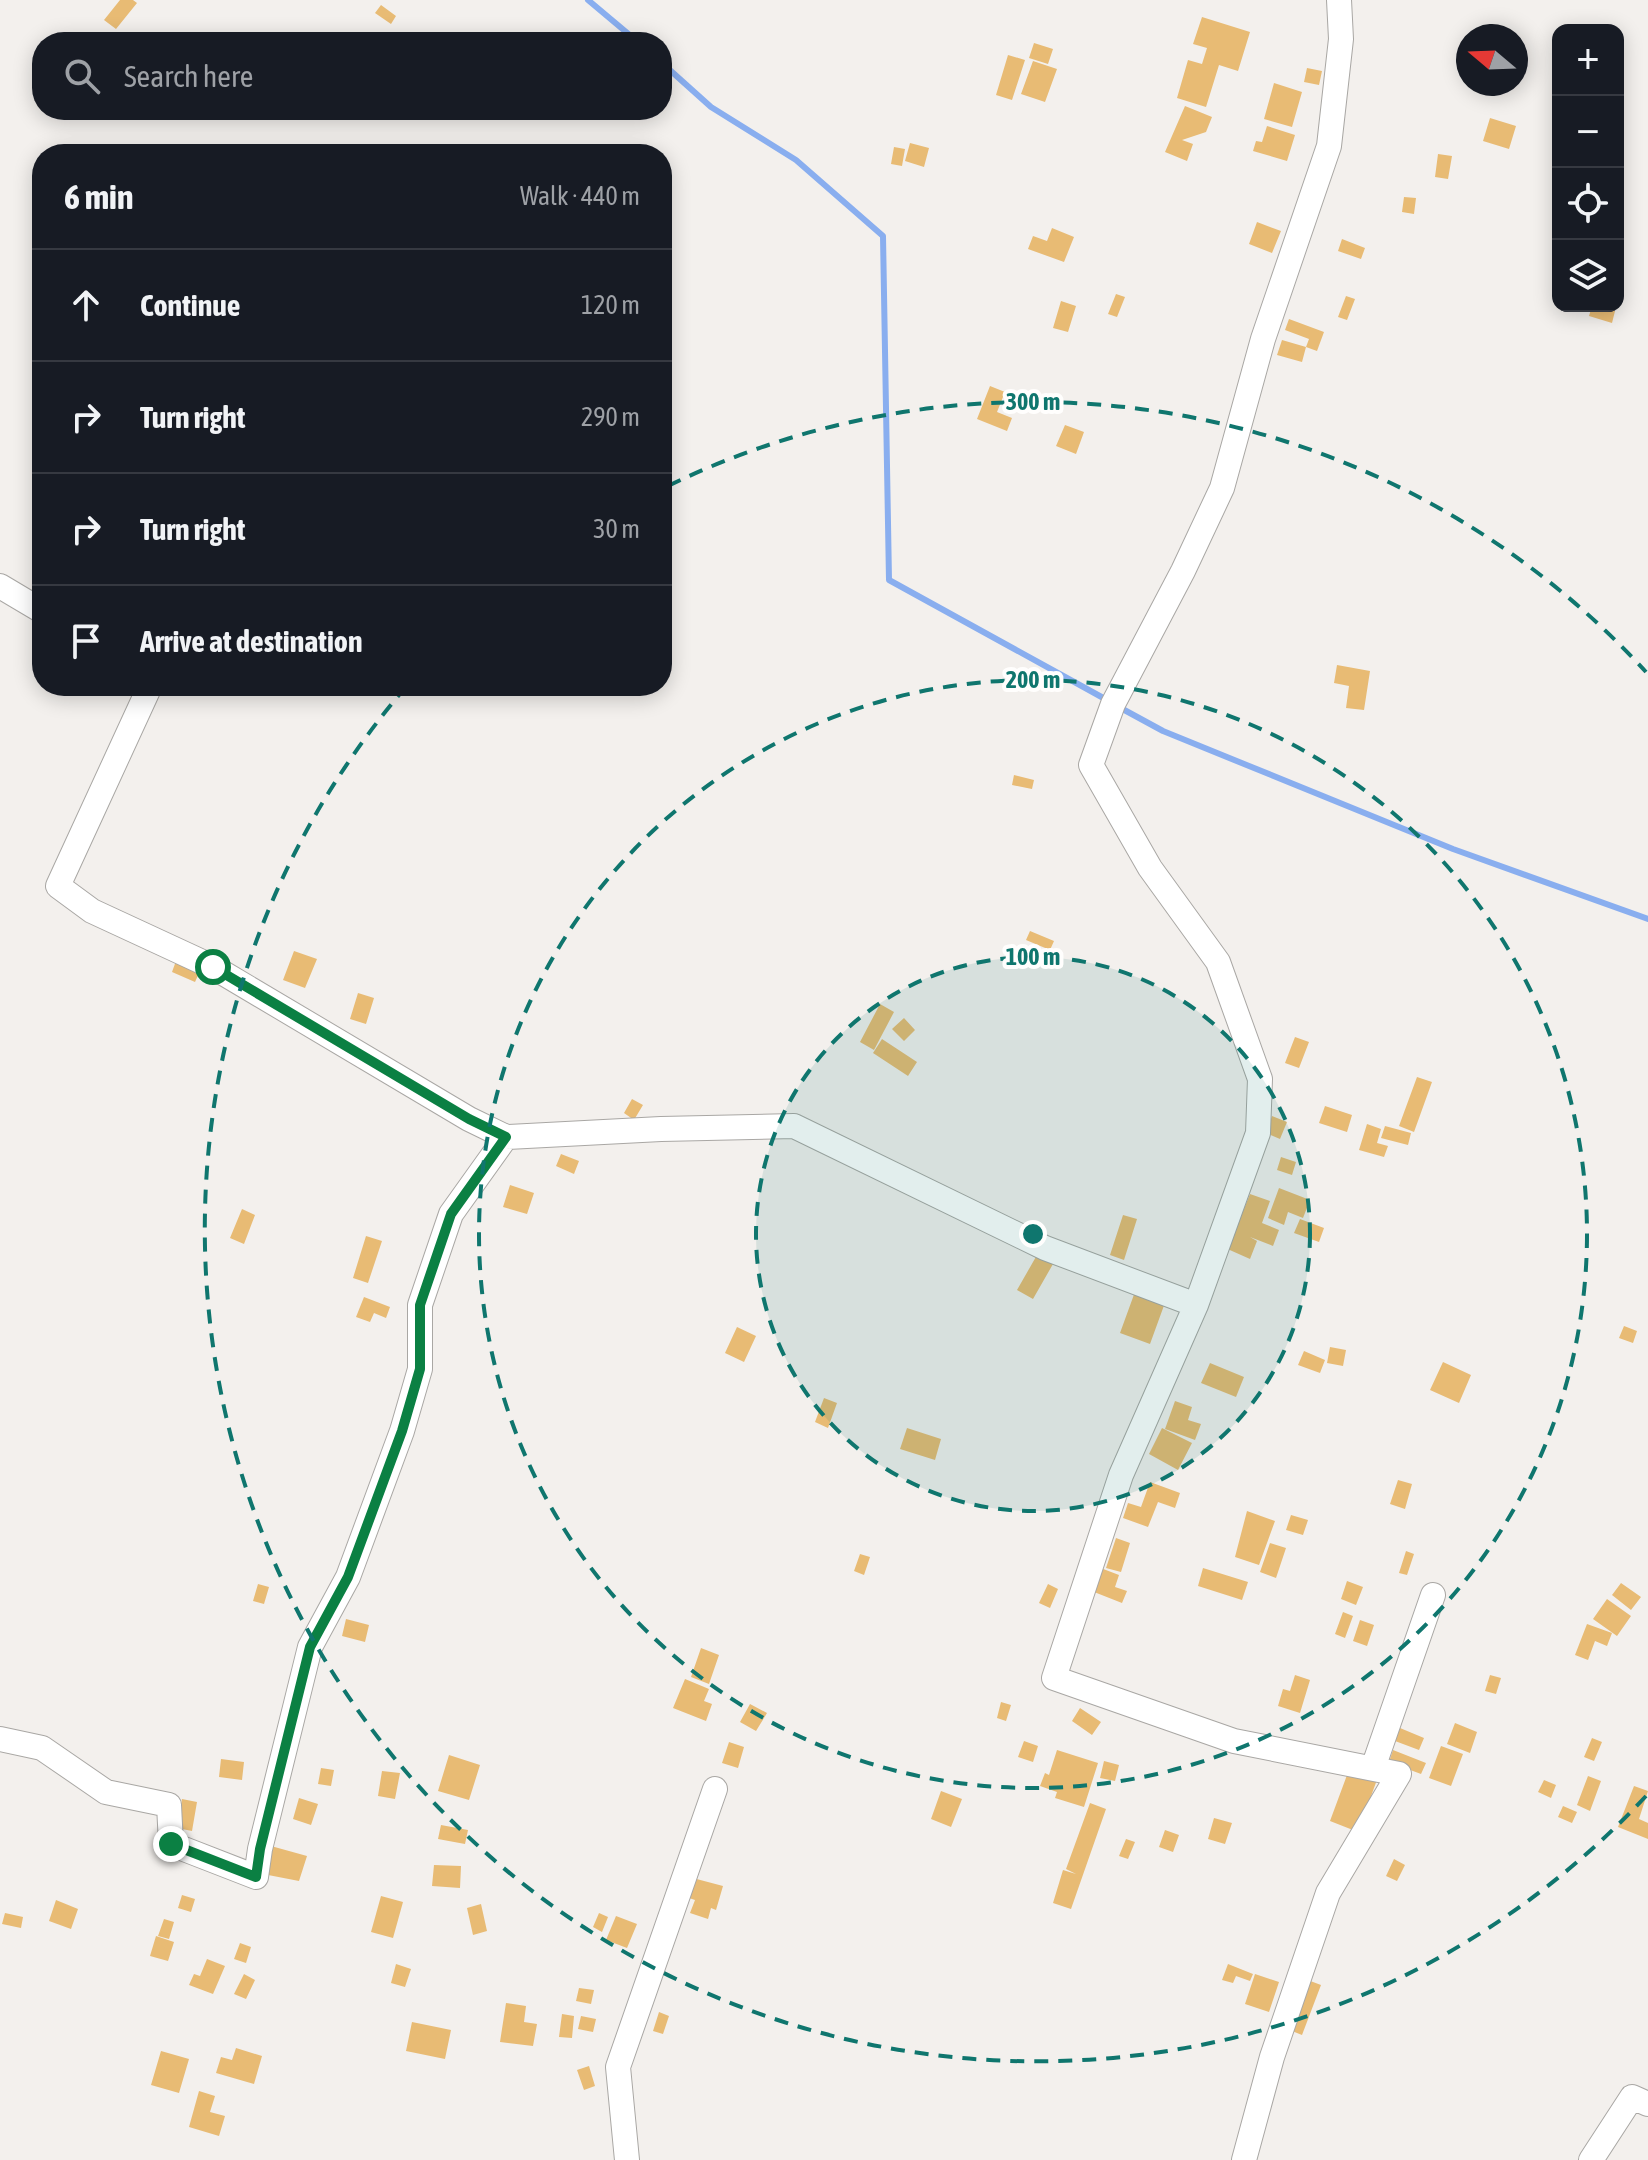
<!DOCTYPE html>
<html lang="en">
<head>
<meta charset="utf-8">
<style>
  :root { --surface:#171b24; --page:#20242c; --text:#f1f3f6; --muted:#9ea1a6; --line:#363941 }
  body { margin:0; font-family:"Asap Condensed",sans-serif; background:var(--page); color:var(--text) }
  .controls { position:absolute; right:24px; top:24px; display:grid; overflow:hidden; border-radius:16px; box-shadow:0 4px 20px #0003 }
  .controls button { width:72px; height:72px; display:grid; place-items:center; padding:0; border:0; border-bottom:2px solid var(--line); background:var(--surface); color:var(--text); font:40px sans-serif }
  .compass { position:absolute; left:1456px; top:24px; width:72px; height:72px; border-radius:50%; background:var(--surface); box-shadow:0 4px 20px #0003; rotate:289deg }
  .stop { position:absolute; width:24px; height:24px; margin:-18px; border:6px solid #0b8043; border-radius:50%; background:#fff }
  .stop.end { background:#0b8043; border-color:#fff; box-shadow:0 2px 8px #0008 }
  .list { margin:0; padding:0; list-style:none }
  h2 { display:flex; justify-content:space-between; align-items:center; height:104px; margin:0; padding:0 32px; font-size:34px }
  h2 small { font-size:26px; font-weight:400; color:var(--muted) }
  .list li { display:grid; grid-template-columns:52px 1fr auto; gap:24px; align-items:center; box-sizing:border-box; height:112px; padding:0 32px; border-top:2px solid var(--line) }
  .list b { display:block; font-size:30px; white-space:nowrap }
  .list em { font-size:26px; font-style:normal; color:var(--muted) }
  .icon { flex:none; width:44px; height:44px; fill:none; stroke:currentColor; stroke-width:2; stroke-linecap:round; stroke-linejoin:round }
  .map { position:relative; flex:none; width:1648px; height:2160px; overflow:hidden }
  .search { position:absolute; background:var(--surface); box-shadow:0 4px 20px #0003; left:32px; top:32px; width:640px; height:88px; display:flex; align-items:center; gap:20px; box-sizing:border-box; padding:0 28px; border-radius:32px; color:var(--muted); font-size:30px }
  .panel { position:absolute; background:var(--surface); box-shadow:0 4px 20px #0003; left:32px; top:144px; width:640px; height:552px; border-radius:32px }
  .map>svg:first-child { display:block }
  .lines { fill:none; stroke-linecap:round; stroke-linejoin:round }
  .stream { stroke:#89aeef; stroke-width:6 }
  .building { fill:#e8bb74 }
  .minor-casing { stroke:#a9a7a4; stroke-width:26 }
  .minor { stroke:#fff; stroke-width:24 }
  .route { stroke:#0b8043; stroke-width:10 }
  .ring { fill:none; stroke:#0f766e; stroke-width:4; stroke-dasharray:14 10 }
  .centre { fill:#0f766e; stroke:#fffefd; stroke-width:4 }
  .ring-label { font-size:24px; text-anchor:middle; font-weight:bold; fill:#0f766e; stroke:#fffefd; stroke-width:8; stroke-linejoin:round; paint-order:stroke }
</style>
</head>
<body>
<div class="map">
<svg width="1648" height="2160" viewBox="0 0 1648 2160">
  <rect width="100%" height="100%" fill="#f3f0ed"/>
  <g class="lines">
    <!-- stream -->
    <path class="stream" d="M588,0L638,42
      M662,63L711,107L796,160L883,236L889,580L1107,700
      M1117,706L1163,731L1453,849L1648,919"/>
  </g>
  <!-- building -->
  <path class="building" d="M120,0H133L137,3L116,29L104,20Z
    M381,5L396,16L391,24L375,13Z
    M1202,17L1250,32L1238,71L1219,65L1206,107L1177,98L1188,60L1202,64L1207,48L1193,44Z
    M1034,43L1053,49L1048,64L1029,58Z
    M1516,49L1527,53L1516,82Z
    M1008,55L1025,60L1012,100L996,95Z
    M1033,61L1057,69L1045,102L1021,94Z
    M1307,68L1322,71L1319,85L1304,82Z
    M1274,83L1302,92L1292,127L1264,119Z
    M1185,106L1212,117L1206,132L1182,140L1193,144L1187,161L1165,152Z
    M1490,118L1516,126L1509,149L1483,141Z
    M1267,126L1295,135L1287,161L1253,151L1256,141L1262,142Z
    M910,143L929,148L924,167L905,161Z
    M894,147L905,149L902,166L891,164Z
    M1438,154L1452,156L1448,179L1435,177Z
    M1404,197L1416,198L1414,214L1402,212Z
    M1257,222L1281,231L1272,253L1249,244Z
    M1052,228L1074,237L1064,262L1028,249L1033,236L1047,241Z
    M1342,239L1365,248L1361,259L1338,251Z
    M1116,294L1125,297L1117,317L1108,314Z
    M1346,296L1355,299L1347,320L1338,317Z
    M1061,301L1076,306L1068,332L1053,328Z
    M1592,306L1615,311L1612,323L1589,316Z
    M1289,319L1324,332L1317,351L1306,347L1302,362L1277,355L1282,340L1306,347L1309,339L1285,330Z
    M990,386L1005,392L997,412L1012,418L1007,431L977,419Z
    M1065,425L1084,432L1076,454L1056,446Z
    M1337,665L1370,671L1364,710L1346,708L1349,686L1334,683Z
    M1014,775L1034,780L1032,789L1012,785Z
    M1030,931L1054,941L1050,950L1026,940Z
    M294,951L317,959L305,988L283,980Z
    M176,961L200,971L195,982L172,972Z
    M358,993L374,998L366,1024L350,1019Z
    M880,1004L894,1012L874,1050L860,1042Z
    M904,1018L915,1030L904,1041L892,1029Z
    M1295,1037L1309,1042L1299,1068L1285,1063Z
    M882,1039L917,1062L908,1076L873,1053Z
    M1417,1077L1432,1082L1414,1132L1399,1126Z
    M632,1099L643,1105L634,1120L624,1113Z
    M1325,1106L1352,1115L1347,1132L1319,1123Z
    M1272,1116L1287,1122L1280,1139L1266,1133Z
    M1367,1124L1381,1129L1377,1143L1388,1146L1384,1157L1359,1150Z
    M1385,1126L1411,1133L1408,1145L1381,1138Z
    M561,1154L579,1161L574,1174L556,1166Z
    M1281,1157L1296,1162L1292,1175L1277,1170Z
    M510,1185L534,1193L527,1214L503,1207Z
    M1279,1188L1310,1200L1303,1218L1288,1212L1284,1225L1268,1218Z
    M1250,1194L1270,1201L1262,1223L1279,1230L1273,1246L1250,1237L1257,1241L1250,1259L1223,1247L1235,1231Z
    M242,1209L255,1215L244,1244L230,1238Z
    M1123,1215L1137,1219L1124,1260L1110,1255Z
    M1300,1219L1324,1228L1319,1242L1294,1233Z
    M366,1236L382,1241L368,1283L353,1278Z
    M1037,1255L1053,1264L1033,1299L1017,1290Z
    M1136,1289L1166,1300L1150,1344L1120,1333Z
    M364,1297L390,1307L386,1318L374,1313L370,1322L356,1317Z
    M1624,1326L1637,1331L1633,1343L1619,1338Z
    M737,1327L756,1336L744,1362L725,1353Z
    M1330,1347L1346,1350L1343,1366L1327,1363Z
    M1304,1351L1325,1360L1320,1373L1298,1365Z
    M1443,1362L1471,1375L1459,1403L1430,1390Z
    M1210,1363L1244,1377L1236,1397L1201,1383Z
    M824,1398L837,1403L828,1428L815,1422Z
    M1175,1401L1192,1407L1188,1420L1201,1424L1195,1440L1165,1429Z
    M907,1428L941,1439L935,1460L900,1449Z
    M1162,1428L1192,1443L1178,1470L1149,1454Z
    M1398,1480L1412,1484L1405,1509L1390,1504Z
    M1150,1482L1180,1493L1175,1508L1158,1502L1148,1527L1123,1518L1128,1503L1141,1507Z
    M1247,1511L1275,1521L1259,1565L1235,1557Z
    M1291,1515L1308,1520L1303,1535L1286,1530Z
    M1116,1538L1130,1543L1121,1572L1106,1568Z
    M1270,1543L1286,1548L1276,1578L1260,1572Z
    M1406,1551L1414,1554L1407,1575L1399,1573Z
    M860,1554L870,1557L864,1575L854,1571Z
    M1098,1567L1119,1575L1115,1587L1127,1591L1122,1603L1089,1590Z
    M1203,1568L1248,1582L1242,1600L1198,1586Z
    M1347,1581L1363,1587L1356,1605L1341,1599Z
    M1621,1583L1641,1597L1631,1610L1612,1595Z
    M258,1584L269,1587L264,1604L253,1601Z
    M1048,1584L1058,1589L1050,1608L1039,1603Z
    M1607,1599L1631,1616L1617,1636L1593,1619Z
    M1343,1612L1353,1616L1345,1638L1335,1634Z
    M346,1619L369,1625L365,1642L342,1636Z
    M1360,1620L1374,1625L1367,1646L1353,1641Z
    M1587,1624L1612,1633L1607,1646L1595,1641L1588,1660L1575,1655Z
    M701,1648L719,1655L709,1684L691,1677Z
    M1295,1675L1310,1680L1300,1713L1278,1706L1283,1689L1290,1691Z
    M1490,1675L1501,1678L1496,1694L1485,1691Z
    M685,1679L709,1689L704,1701L712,1704L706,1721L673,1708Z
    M1001,1702L1011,1705L1006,1721L997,1718Z
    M750,1704L767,1713L756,1731L740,1722Z
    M1080,1708L1101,1722L1092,1735L1072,1721Z
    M1455,1723L1477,1732L1470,1753L1447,1744Z
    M1400,1728L1424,1738L1419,1750L1395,1741Z
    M1592,1738L1602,1742L1594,1761L1584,1757Z
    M1024,1741L1038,1746L1033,1762L1018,1757Z
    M729,1742L744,1747L738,1768L722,1763Z
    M1441,1746L1463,1754L1451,1786L1429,1778Z
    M1057,1750L1098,1763L1084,1807L1055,1798L1057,1792L1040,1786L1045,1773L1049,1775Z
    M1393,1750L1426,1763L1421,1774L1389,1762Z
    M449,1755L480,1765L469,1800L438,1791Z
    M221,1759L244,1762L242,1780L219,1777Z
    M1104,1761L1119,1765L1115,1781L1100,1778Z
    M1350,1767L1378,1777L1358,1832L1330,1821Z
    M321,1768L334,1770L331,1786L318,1784Z
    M382,1771L400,1773L395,1799L378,1796Z
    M1588,1776L1601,1781L1590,1811L1577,1805Z
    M1544,1780L1556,1785L1551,1798L1538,1792Z
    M1634,1786L1648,1791L1639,1819L1648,1823V1839L1618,1827Z
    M941,1791L962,1799L951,1827L931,1819Z
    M299,1798L318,1804L311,1825L293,1819Z
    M182,1799L197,1802L192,1831L177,1828Z
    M1090,1803L1106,1809L1071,1909L1053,1903L1063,1870L1076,1874L1066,1869Z
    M1563,1806L1577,1812L1572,1823L1558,1817Z
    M1214,1818L1232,1823L1225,1844L1208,1839Z
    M441,1825L468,1830L465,1844L438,1839Z
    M1165,1830L1179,1835L1173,1852L1159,1847Z
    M1126,1839L1135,1842L1128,1859L1119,1856Z
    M271,1846L307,1856L299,1881L263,1874Z
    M1394,1859L1405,1865L1397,1881L1386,1876Z
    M434,1865L461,1866L460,1888L432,1886Z
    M689,1877L723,1886L716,1910L711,1908L708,1919L690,1913L695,1900L683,1896Z
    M182,1895L195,1899L191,1912L178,1908Z
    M381,1896L403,1902L393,1938L371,1932Z
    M56,1900L78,1909L71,1929L49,1921Z
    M481,1904L487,1931L473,1935L467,1908Z
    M5,1913L23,1917L21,1928L2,1924Z
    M599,1913L608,1917L602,1932L593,1927Z
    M616,1916L637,1924L627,1948L606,1940Z
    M164,1919L174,1922L169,1939L158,1936Z
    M156,1936L174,1942L168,1961L150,1956Z
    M240,1943L251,1947L246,1963L234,1959Z
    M207,1959L225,1966L213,1994L189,1985L194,1974L200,1976Z
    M396,1964L411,1969L405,1987L391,1983Z
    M1228,1964L1253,1974L1250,1981L1236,1976L1233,1983L1222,1980Z
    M244,1974L255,1980L246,1999L234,1994Z
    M1255,1974L1279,1982L1269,2012L1245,2004Z
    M1305,1979L1321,1985L1302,2035L1287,2029Z
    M579,1988L594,1990L591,2004L576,2001Z
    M506,2003L526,2006L524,2022L537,2024L533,2046L500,2042Z
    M659,2012L669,2016L663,2034L653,2031Z
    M562,2014L574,2016L572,2038L559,2037Z
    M581,2016L596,2019L593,2032L578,2029Z
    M412,2022L451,2030L445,2059L406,2051Z
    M236,2048L262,2056L254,2084L216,2073L221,2057L232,2060Z
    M161,2051L189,2059L179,2093L151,2085Z
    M589,2066L595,2086L584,2090L577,2070Z
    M199,2091L215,2096L210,2112L225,2116L219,2136L189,2127Z"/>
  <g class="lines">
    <!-- minor casing -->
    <g class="minor-casing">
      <path id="minor" d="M0,586L42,611
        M506,1137L661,1129L794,1126L1045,1248L1196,1305
        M0,1739L42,1748L106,1792L169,1805L171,1844L256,1877L260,1849L310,1647L348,1577L402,1431L420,1369V1305L451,1214L506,1137L469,1119L213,967L92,911L58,886L150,686
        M1373,1768L1433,1595
        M627,2160L618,2067L715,1789
        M1244,2160L1272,2057L1328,1893L1399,1774L1234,1741L1054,1678L1121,1475L1196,1305L1258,1133L1260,1079L1218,962L1150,868L1091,765L1113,704L1183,571L1222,488L1263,339L1329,146L1341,39L1339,0
        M1591,2160L1632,2097L1648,2104"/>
    </g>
    <!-- minor -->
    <use href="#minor" class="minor"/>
  </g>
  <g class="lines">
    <!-- route -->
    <path class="route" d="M171,1844L256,1877L260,1849L310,1647L348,1577L402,1431L420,1369V1305L451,1214L506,1137L469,1119L213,967"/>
  </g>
  <!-- distance rings -->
  <circle cx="1033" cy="1234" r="277" fill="#0f766e" fill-opacity=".12"/>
  <g class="ring">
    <circle cx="1033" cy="1234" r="277"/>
    <circle cx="1033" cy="1234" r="554"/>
    <path d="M1646 1796A832 832 0 0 1 405 688M668 486A832 832 0 0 1 1646 672"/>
  </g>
  <circle cx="1033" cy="1234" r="12" class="centre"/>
  <g class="ring-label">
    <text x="1033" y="410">300 m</text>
    <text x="1033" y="688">200 m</text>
    <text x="1033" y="965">100 m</text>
  </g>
</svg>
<div class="controls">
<button>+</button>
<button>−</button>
<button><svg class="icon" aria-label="locate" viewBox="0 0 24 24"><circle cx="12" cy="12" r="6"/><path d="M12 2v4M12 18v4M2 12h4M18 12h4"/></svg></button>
<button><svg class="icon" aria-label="layers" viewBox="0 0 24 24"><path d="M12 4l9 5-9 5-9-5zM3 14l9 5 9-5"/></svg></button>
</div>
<svg class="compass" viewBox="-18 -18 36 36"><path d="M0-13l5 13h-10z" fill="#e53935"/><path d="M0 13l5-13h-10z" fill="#9ea1a6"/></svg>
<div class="stop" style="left:213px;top:967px"></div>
<div class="stop end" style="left:171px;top:1844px"></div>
<div class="search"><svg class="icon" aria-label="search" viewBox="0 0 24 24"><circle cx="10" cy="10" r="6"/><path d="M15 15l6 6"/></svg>Search here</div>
<section class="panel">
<h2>6 min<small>Walk · 440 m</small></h2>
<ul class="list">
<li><svg class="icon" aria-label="ahead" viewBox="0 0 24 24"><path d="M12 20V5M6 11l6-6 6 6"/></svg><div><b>Continue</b></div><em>120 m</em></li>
<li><svg class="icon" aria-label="right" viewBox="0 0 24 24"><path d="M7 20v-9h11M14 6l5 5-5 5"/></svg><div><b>Turn right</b></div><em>290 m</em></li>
<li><svg class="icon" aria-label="right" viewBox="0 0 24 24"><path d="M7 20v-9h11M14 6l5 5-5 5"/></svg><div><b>Turn right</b></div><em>30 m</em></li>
<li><svg class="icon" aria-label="arrive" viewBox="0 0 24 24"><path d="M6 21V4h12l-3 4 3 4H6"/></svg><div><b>Arrive at destination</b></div></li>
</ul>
</section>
</div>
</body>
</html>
